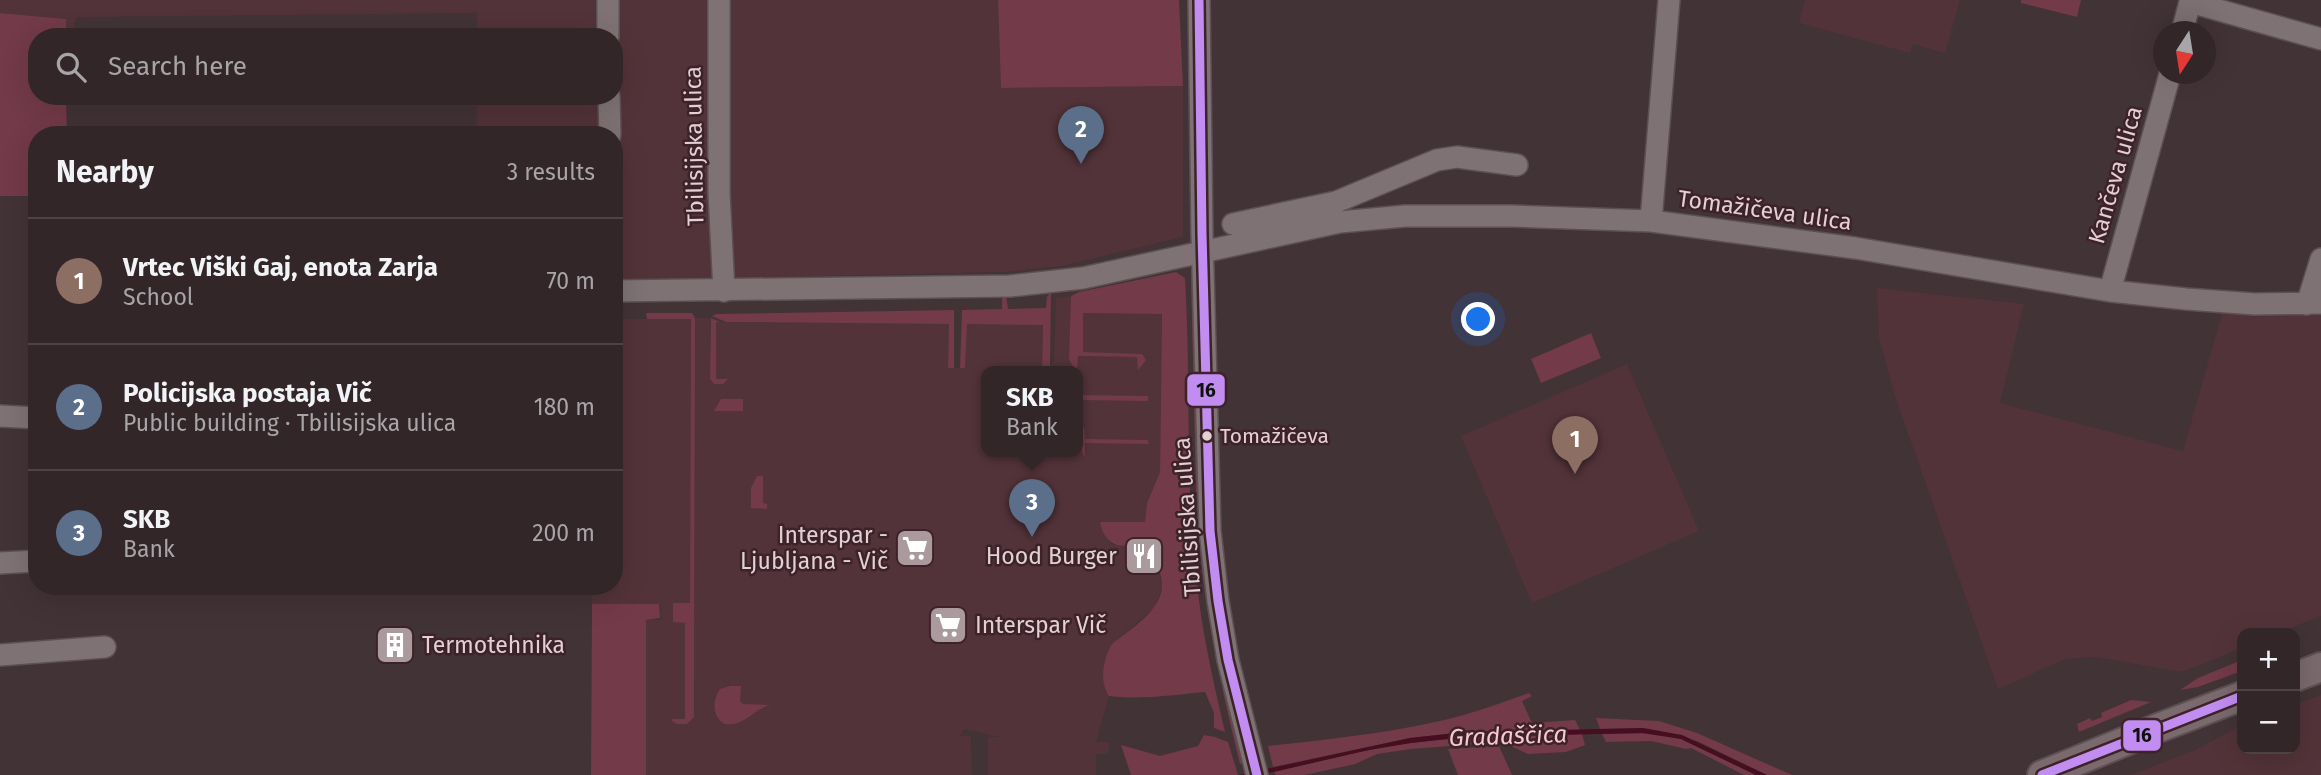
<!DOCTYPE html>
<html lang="en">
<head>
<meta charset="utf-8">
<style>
  :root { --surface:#322628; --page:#3d3234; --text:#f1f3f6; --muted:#a8a5a8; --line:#4d4345; --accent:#8abfa5 }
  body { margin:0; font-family:"Fira Sans",sans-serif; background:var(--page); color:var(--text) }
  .controls { position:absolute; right:21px; bottom:21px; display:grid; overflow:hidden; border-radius:14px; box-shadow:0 7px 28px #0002 }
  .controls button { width:63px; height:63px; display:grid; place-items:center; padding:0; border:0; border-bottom:2px solid var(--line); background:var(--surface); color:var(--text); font:35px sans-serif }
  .compass { position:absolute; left:2153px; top:21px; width:63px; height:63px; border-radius:50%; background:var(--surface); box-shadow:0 7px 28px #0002; rotate:192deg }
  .you { position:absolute; left:1479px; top:320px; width:24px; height:24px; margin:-18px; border:5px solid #fff; border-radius:50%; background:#1a73e8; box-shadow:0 0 0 10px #1a73e833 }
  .badge { display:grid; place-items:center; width:46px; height:46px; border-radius:50%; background:var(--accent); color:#fff; font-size:23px; font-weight:700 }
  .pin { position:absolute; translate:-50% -58px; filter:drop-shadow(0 2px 4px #0008) }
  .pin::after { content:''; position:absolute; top:37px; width:24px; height:21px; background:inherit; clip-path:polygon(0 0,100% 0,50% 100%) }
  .popup { position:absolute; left:981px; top:366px; width:102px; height:91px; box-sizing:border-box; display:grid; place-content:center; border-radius:14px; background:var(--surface); filter:drop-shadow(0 2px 5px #0005); font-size:23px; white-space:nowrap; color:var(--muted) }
  .popup b { font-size:26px; color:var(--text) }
  .popup::after { content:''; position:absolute; left:50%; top:100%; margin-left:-14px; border:14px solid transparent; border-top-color:var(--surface) }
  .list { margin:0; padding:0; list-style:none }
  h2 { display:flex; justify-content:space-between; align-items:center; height:91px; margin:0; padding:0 28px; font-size:30px }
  h2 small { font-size:23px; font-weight:400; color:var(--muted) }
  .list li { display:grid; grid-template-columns:46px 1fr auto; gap:21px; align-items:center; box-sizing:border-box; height:126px; padding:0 28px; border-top:2px solid var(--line) }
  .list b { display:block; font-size:26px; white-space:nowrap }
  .list p { margin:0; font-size:23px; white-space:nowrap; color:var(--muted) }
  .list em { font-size:23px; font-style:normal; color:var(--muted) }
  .icon { flex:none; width:38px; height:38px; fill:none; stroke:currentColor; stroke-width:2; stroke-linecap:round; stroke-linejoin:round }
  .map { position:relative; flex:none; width:2321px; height:775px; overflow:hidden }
  .search { position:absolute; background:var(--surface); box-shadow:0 7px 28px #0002; left:28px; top:28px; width:595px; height:77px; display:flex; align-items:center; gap:18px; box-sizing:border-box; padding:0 24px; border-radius:28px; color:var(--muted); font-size:26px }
  .panel { position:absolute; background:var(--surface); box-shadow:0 7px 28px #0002; left:28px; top:126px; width:595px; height:469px; border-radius:28px }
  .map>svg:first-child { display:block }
  .built { fill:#523339; fill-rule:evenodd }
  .green { fill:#733a49 }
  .water { fill:#470d21 }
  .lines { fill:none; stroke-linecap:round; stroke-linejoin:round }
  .minor-casing { stroke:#5c5052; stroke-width:24 }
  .major-casing { stroke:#5c5052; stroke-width:32 }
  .minor { stroke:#7e7274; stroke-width:21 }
  .major { stroke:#7a696d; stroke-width:28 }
  .bus-1-casing { stroke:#3d2329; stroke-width:14 }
  .bus-1 { stroke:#c18df1; stroke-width:9 }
  .bus-dot { fill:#e2d0d4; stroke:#3d2329; stroke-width:2.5 }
  .labels { text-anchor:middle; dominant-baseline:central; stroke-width:5; stroke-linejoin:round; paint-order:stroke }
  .bus-label { font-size:21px; fill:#e2d0d4; stroke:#3d2329; text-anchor:start }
  .street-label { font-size:23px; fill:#e2d0d4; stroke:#3d2329 }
  .poi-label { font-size:23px; fill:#e2d0d4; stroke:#3d2329; text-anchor:end }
  .water-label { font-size:24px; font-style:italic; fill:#f9c7d0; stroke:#3d2329 }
  .line-badge { stroke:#3d2329; stroke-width:2.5 }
  .pale-badge-label { font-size:19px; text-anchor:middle; font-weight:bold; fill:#111 }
</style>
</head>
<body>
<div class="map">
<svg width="2321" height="775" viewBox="0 0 2321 775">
  <rect width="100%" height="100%" fill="#423336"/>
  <!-- built -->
  <path class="built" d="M0,0H998L1001,88L1183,86V237L1061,266L1004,272L614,281V135H477V96H614V37H477V13L76,17L72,37H66V19L0,13Z
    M1805,0H1960L1945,53L1913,44L1910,53L1799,23Z
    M1877,288L2024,304L2000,403L2183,451L2222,314L2321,313V616L2278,633H2242V648L2182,672L2095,657L2065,659L1998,689L1896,399L1879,338Z
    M1071,296L1070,362L1078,356L1138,357V369L1142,354L1083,352V313L1162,314L1160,472L1147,503L1145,522H1101L1106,538L1112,544L1134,548L1129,560L1152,569L1154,566L1157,567L1162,586L1158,600L1154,608L1112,644L1104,663L1105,689L1109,696L1096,742H1109L1108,754H1096V775H988V737H1000L965,729L960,736H971L972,775H646V620H661L660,604H592V586H614V319H691L690,604H673V622H685V719L672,721L677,724H686L694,717L695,318H711L710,379L714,384L728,380H716V322L949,324V368H965L966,324H1043L1042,368L1050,366L1054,360L1056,298ZM986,371H1078V451H986Z
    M1627,364L1699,531L1532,603L1461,436Z
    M2321,695V775H2130L2195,750L2242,725V749H2295V705Z"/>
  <!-- green -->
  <path class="green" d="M998,0H1179L1183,86L1001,88Z
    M2021,0H2081L2077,17L2021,3Z
    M0,13L66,19V37H37V96H66L67,135H37V196H0Z
    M1176,272L1185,278C1191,377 1185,477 1196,575C1201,628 1213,680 1225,732L1214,728V713L1205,692C1173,695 1141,700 1109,696C1099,682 1103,658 1112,644C1129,630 1162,611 1162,585C1161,569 1156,571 1162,553L1136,542C1118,552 1103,541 1100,522H1145L1147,503L1160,472L1162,314L1083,313V352L1142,354L1146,360L1138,370L1137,357L1078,356L1077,369L1072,365L1069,359L1071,296L1079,292Z
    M1191,277H1193L1200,492H1196Z
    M1051,291L1050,366L1042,369L1043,325L967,324L965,368H960L962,310L1002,309V294H1006L1008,309L1046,308L1047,297Z
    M954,310V368H948L949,324L726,322L712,316L716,314Z
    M646,313H692L695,318L694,717L687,724H677L672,721V719H685V623L673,622V603H690L691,319H647Z
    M711,318L720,322H716V379H728L723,384H714L710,379Z
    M1591,333L1601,358L1541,383L1531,359Z
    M1078,395L1148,396V401L1078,400Z
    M721,399H743V411H714Z
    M1082,427H1084L1085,439L1148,440L1149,444L1085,443V456L1083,455L1078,434Z
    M757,476H763V503L767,504V509L751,508V488Z
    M1197,504H1200L1227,698L1244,763L1240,764C1219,678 1200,592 1197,504Z
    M592,604H659L660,618L646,620V775H591Z
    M2242,660V671L2198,687L2180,690L2198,678Z
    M730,686H741L740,701L743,704L770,705C752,710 744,727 725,724C712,717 712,700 720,689Z
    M1529,693L1532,696L1522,701L1532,723L1575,720L1580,730L1465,732L1410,738L1273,767L1268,746C1324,740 1380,734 1435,722C1467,716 1498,704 1529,693Z
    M2131,700L2151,702L2079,732L2077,724L2090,718L2092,721L2102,717L2101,713Z
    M1596,718L1659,721L1697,733L1792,775H1767L1697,741L1643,728L1600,729Z
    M1655,733L1681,739L1756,775H1744L1691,748L1686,749L1651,741L1606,742L1602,734Z
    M1582,734L1585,745L1566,752L1528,754L1502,742L1411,749L1377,754L1355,764L1305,775H1276L1274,772C1320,761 1365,749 1411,743C1467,735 1525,736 1582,734Z
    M1204,735L1215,737L1228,742L1238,775H1131L1121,745L1160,756L1198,746Z
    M1499,746L1512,775H1458L1448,749Z"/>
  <!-- water -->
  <path class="water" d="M1643,728L1682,735L1767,775H1756L1681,739L1642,733L1466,737L1411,743L1369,750L1260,775H1239L1410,738L1465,732Z"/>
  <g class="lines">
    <!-- minor casing -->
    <g class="minor-casing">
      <path id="minor" d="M608,0V37
        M719,0V193L724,291
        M1199,0L1202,234L1210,531L1218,601L1228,660L1257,775
        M2182,32L2190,2L2321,39
        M609,96L610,135
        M1651,221L1669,0
        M1233,224L1336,202L1437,160L1457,157L1517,165
        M614,291L1010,286L1083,278L1340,222L1405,216H1512L1651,221L1855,248L2110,291L2186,299L2255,304L2321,303
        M2110,291L2170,74
        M2307,304L2321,259
        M0,416L37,418
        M0,563L37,561
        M0,655L105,647"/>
    </g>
    <!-- major casing -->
    <g class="major-casing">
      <path id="major" d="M2295,677L2321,667
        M2042,775L2158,728L2242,696"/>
    </g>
    <!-- minor -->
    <use href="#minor" class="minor"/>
    <!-- major -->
    <use href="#major" class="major"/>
    <!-- bus-1 casing -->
    <g class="bus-1-casing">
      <path id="bus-1" d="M1199,0L1202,234L1210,531L1218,601L1228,660L1257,775
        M2042,775L2242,696"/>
    </g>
    <!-- bus-1 -->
    <use href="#bus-1" class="bus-1"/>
  </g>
  <!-- icons -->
  <defs>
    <g id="supermarket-square" transform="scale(2.0125)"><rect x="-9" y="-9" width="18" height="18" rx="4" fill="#aa999d" stroke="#3d2329"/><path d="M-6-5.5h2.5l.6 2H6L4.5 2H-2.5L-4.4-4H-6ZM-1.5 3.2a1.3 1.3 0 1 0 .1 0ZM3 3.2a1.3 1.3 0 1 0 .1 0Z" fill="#fff"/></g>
    <g id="restaurant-square" transform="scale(2.0125)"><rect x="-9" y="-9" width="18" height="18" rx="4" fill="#aa999d" stroke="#3d2329"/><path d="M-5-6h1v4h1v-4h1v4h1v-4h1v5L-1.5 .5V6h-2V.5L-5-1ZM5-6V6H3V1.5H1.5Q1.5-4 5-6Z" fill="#fff"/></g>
    <g id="building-square" transform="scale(2.0125)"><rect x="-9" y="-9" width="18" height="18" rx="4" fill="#aa999d" stroke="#3d2329"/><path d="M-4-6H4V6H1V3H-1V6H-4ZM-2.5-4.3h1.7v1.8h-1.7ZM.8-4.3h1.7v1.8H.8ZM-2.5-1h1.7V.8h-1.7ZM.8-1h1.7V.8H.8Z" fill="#fff"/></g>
  </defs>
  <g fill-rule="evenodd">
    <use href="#supermarket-square" x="915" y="548"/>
    <use href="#restaurant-square" x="1144" y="556"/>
    <use href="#supermarket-square" x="948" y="625"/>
    <use href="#building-square" x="395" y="645"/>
  </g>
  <!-- markers -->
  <circle class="bus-dot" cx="1207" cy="436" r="6"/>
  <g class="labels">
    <!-- bus labels -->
    <g class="bus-label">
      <text x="1220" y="436">Tomažičeva</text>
    </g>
    <!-- street labels -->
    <g class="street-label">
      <text transform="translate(694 146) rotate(-91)">Tbilisijska ulica</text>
      <text transform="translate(2115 175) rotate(-74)">Kančeva ulica</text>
      <text transform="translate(1765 210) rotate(8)">Tomažičeva ulica</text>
      <text transform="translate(1187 517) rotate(-94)">Tbilisijska ulica</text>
    </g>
    <!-- poi labels -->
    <g class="poi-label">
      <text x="888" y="535">Interspar -<tspan x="888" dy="26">Ljubljana - Vič</tspan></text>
      <text x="1117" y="556">Hood Burger</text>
      <text x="975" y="625" text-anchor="start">Interspar Vič</text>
      <text x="422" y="645" text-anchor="start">Termotehnika</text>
    </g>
    <!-- water labels -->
    <g class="water-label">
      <text transform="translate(1508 736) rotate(-2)">Gradaščica</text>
    </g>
  </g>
  <g class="line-badge">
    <rect x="1186" y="373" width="40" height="34" rx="7" fill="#c18df1"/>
    <rect x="2122" y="719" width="40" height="33" rx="7" fill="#c18df1"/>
  </g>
  <g class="pale-badge-label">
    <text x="1206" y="397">16</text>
    <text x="2142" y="742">16</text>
  </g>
</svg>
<div class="controls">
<button>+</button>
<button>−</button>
</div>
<svg class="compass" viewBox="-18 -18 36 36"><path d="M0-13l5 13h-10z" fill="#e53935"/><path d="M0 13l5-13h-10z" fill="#a8a5a8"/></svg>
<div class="you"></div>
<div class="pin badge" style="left:1575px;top:474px;background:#8d6e63">1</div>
<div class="pin badge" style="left:1081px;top:164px;background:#5c6f8a">2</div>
<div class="pin badge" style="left:1032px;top:537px;background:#5c6f8a">3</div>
<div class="popup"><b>SKB</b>Bank</div>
<div class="search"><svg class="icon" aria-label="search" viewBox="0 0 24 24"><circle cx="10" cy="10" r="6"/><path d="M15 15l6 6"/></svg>Search here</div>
<section class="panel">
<h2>Nearby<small>3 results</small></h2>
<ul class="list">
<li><span class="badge" style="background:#8d6e63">1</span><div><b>Vrtec Viški Gaj, enota Zarja</b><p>School</p></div><em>70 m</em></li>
<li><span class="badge" style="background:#5c6f8a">2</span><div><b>Policijska postaja Vič</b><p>Public building · Tbilisijska ulica</p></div><em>180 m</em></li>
<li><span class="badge" style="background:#5c6f8a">3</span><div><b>SKB</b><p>Bank</p></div><em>200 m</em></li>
</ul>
</section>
</div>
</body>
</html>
